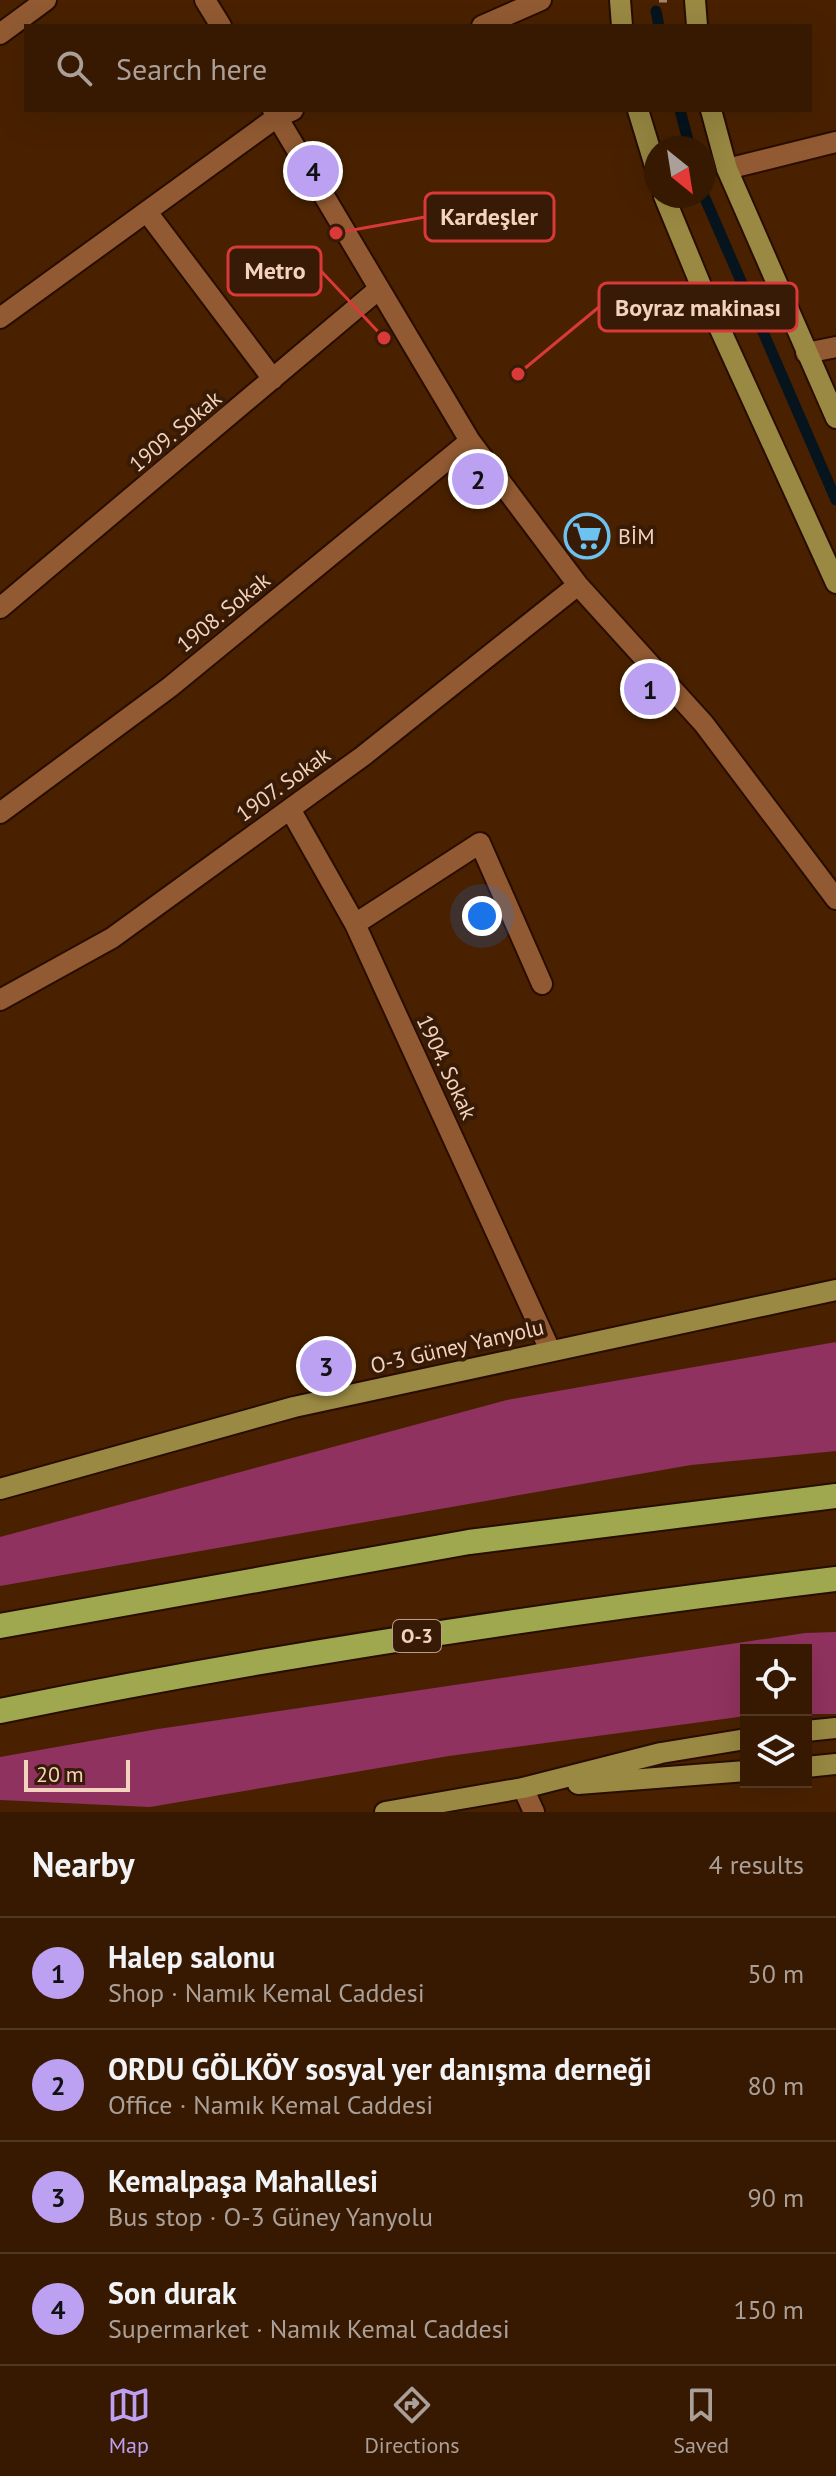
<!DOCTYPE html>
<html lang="en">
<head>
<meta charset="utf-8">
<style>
  :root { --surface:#371901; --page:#422610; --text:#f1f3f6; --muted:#aaa099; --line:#513823; --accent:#bca0f2 }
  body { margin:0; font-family:"PT Sans",sans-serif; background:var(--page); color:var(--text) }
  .controls { position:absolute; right:24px; bottom:24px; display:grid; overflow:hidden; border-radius:0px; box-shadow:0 8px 32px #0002 }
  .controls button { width:72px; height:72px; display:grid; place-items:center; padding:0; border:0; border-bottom:2px solid var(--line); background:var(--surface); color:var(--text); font:40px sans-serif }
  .compass { position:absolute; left:644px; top:136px; width:72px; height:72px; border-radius:50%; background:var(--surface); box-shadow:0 8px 32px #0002; rotate:150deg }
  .scale { position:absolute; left:24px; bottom:20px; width:106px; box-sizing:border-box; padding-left:8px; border:4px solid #f3d3be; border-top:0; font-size:22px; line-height:28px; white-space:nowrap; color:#f3d3be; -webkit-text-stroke:6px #381b06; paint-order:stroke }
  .you { position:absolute; left:482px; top:916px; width:28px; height:28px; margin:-20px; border:6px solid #fff; border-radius:50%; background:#1a73e8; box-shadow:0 0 0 12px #1a73e833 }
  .badge { display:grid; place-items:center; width:52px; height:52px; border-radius:50%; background:var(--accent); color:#111; font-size:26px; font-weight:700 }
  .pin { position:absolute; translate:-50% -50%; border:4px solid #fff; box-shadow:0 2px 8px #0006 }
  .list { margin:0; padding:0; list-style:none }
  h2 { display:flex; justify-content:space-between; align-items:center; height:104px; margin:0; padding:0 32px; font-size:34px }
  h2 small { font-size:26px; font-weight:400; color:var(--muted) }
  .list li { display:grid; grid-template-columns:52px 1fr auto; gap:24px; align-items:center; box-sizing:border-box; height:112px; padding:0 32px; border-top:2px solid var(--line) }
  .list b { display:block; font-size:30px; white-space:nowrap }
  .list p { margin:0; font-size:26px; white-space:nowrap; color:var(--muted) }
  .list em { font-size:26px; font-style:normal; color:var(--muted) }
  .icon { flex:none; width:44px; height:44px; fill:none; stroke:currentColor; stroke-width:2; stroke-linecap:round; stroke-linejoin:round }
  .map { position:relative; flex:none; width:836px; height:1812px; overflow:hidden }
  .search { position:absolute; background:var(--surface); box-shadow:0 8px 32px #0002; left:24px; right:24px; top:24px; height:88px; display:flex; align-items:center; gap:20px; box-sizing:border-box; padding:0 28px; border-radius:0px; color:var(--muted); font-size:30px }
  .sheet { height:552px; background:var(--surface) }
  nav { display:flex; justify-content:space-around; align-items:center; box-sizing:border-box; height:112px; border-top:2px solid var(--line); background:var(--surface); font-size:22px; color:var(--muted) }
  nav a { display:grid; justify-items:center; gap:4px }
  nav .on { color:var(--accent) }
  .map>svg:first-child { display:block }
  .forest { fill:#90325f }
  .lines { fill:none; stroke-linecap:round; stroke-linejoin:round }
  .stream { stroke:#06141d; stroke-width:11 }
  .minor-casing { stroke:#280d00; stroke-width:24 }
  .major-casing { stroke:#280d00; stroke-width:24 }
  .highway-casing { stroke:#280d00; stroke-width:28 }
  .path { stroke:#a68369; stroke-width:5; stroke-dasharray:8 4; stroke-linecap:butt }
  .minor { stroke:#915a32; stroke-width:20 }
  .major { stroke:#998943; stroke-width:20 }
  .highway { stroke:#9fa84e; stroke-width:24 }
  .labels { text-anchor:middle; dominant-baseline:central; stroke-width:8; stroke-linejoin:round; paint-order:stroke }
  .shield { fill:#381b06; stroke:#bb9c87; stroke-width:2 }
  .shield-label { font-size:20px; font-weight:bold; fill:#f3d3be }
  .street-label { font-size:22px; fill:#f3d3be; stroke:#381b06 }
  .poi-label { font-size:22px; fill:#f3d3be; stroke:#381b06; text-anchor:start }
  .leader { fill:none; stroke:#d93937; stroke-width:3 }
  .callout-dot { fill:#d93937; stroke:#381b06; stroke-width:3 }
  .callout { fill:#381b06; stroke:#d93937; stroke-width:3 }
  .callout-label { font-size:24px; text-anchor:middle; font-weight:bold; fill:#f3d3be }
</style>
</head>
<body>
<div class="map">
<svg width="836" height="1812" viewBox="0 0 836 1812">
  <rect width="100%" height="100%" fill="#492101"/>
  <!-- forest -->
  <path class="forest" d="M836,1342V1451L691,1465L0,1586V1537L507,1400Z
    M836,1632V1714H806V1650H746V1716L449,1756L150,1807L0,1800V1757L158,1729L805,1633Z"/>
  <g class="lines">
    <!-- stream -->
    <path class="stream" d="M656,11L659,26
      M680,110L690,148
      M704,196L836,500"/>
    <!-- minor casing -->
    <g class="minor-casing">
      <path id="minor" d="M205,0L221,26
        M482,26L541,0
        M0,34L46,0
        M273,110L470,441L578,585L704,724L836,899
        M727,169L836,142
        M147,212L273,379
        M0,318L277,117L293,110
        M806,353L836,347
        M0,608L379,289
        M290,809L355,924L550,1350
        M0,813L170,687L470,441
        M355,924L480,843L542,984
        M0,1000L112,938L363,756L578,585
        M523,1788L534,1812"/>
    </g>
    <!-- major casing -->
    <g class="major-casing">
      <path id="major" d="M620,0L622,26
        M695,0L697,26
        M638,110L656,169
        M711,110L727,169L836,418
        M664,196L709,305L836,583
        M0,1489L294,1407L836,1290
        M806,1731L836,1728
        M806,1767L836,1764
        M578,1784L746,1771
        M385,1812L523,1788L661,1753L746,1739"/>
    </g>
    <!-- highway casing -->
    <g class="highway-casing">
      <path id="highway" d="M0,1626L469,1542L836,1496
        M0,1711C277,1654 556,1613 836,1579"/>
    </g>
    <!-- path -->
    <path class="path" d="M659,0H667"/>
    <!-- minor -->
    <use href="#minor" class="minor"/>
    <!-- major -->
    <use href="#major" class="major"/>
    <!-- highway -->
    <use href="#highway" class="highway"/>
  </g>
  <!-- icons -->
  <defs>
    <g id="supermarket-ring" transform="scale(2.3)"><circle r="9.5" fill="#381b06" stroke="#6cc3f2" stroke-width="1.5"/><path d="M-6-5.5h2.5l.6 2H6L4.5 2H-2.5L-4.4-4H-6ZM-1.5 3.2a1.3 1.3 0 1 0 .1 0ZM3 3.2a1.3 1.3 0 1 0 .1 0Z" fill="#6cc3f2"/></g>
  </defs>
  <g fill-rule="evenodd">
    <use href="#supermarket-ring" x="587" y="536"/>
  </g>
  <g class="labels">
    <!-- shield labels -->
    <rect class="shield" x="393" y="1620" width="48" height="32" rx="6"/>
    <g class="shield-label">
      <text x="417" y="1636">O-3</text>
    </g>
    <!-- street labels -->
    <g class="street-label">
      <text transform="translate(175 431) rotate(-40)">1909. Sokak</text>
      <text transform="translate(223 612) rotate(-39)">1908. Sokak</text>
      <text transform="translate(283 784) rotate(-36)">1907. Sokak</text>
      <text transform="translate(447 1067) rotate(65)">1904. Sokak</text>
      <text transform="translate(457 1346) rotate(-13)">O-3 Güney Yanyolu</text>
    </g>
    <!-- poi labels -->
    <g class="poi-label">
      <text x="618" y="536">BİM</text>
    </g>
  </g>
  <!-- callouts -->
  <path class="leader" d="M336 233L425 217M384 338L321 271M518 374L599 307"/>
  <g class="callout-dot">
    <circle cx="336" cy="233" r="8"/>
    <circle cx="384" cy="338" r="8"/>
    <circle cx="518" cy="374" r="8"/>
  </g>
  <g class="callout">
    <rect x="425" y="193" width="129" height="48" rx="8"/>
    <rect x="228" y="247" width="93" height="48" rx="8"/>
    <rect x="599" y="283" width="198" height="48" rx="8"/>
  </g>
  <g class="callout-label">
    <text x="489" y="225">Kardeşler</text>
    <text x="275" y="279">Metro</text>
    <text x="698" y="316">Boyraz makinası</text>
  </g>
</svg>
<div class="controls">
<button><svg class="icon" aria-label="locate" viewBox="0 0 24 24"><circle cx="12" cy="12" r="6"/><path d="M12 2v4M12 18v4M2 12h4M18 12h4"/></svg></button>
<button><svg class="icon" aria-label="layers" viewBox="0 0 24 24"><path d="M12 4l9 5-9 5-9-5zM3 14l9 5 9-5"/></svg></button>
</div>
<svg class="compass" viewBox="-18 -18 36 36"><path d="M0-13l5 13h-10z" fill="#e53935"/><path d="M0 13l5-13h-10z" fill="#aaa099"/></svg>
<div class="scale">20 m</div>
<div class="you"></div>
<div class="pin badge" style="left:650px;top:689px">1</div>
<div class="pin badge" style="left:478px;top:479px">2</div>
<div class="pin badge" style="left:326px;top:1366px">3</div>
<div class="pin badge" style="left:313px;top:171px">4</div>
<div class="search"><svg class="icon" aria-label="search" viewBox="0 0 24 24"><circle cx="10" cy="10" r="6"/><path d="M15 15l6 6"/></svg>Search here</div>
</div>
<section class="sheet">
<h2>Nearby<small>4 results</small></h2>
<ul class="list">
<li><span class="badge">1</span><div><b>Halep salonu</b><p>Shop · Namık Kemal Caddesi</p></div><em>50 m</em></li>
<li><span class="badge">2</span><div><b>ORDU GÖLKÖY sosyal yer danışma derneği</b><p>Office · Namık Kemal Caddesi</p></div><em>80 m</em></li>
<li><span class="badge">3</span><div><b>Kemalpaşa Mahallesi</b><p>Bus stop · O-3 Güney Yanyolu</p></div><em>90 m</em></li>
<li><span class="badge">4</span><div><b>Son durak</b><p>Supermarket · Namık Kemal Caddesi</p></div><em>150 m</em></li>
</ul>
</section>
<nav>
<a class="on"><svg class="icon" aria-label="map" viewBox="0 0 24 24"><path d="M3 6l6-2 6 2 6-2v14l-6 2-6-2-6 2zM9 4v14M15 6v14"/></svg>Map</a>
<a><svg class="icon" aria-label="directions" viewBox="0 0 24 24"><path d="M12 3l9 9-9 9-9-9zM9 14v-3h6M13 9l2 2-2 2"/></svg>Directions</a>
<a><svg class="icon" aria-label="saved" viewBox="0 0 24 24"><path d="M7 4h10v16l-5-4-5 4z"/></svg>Saved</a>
</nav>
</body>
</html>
